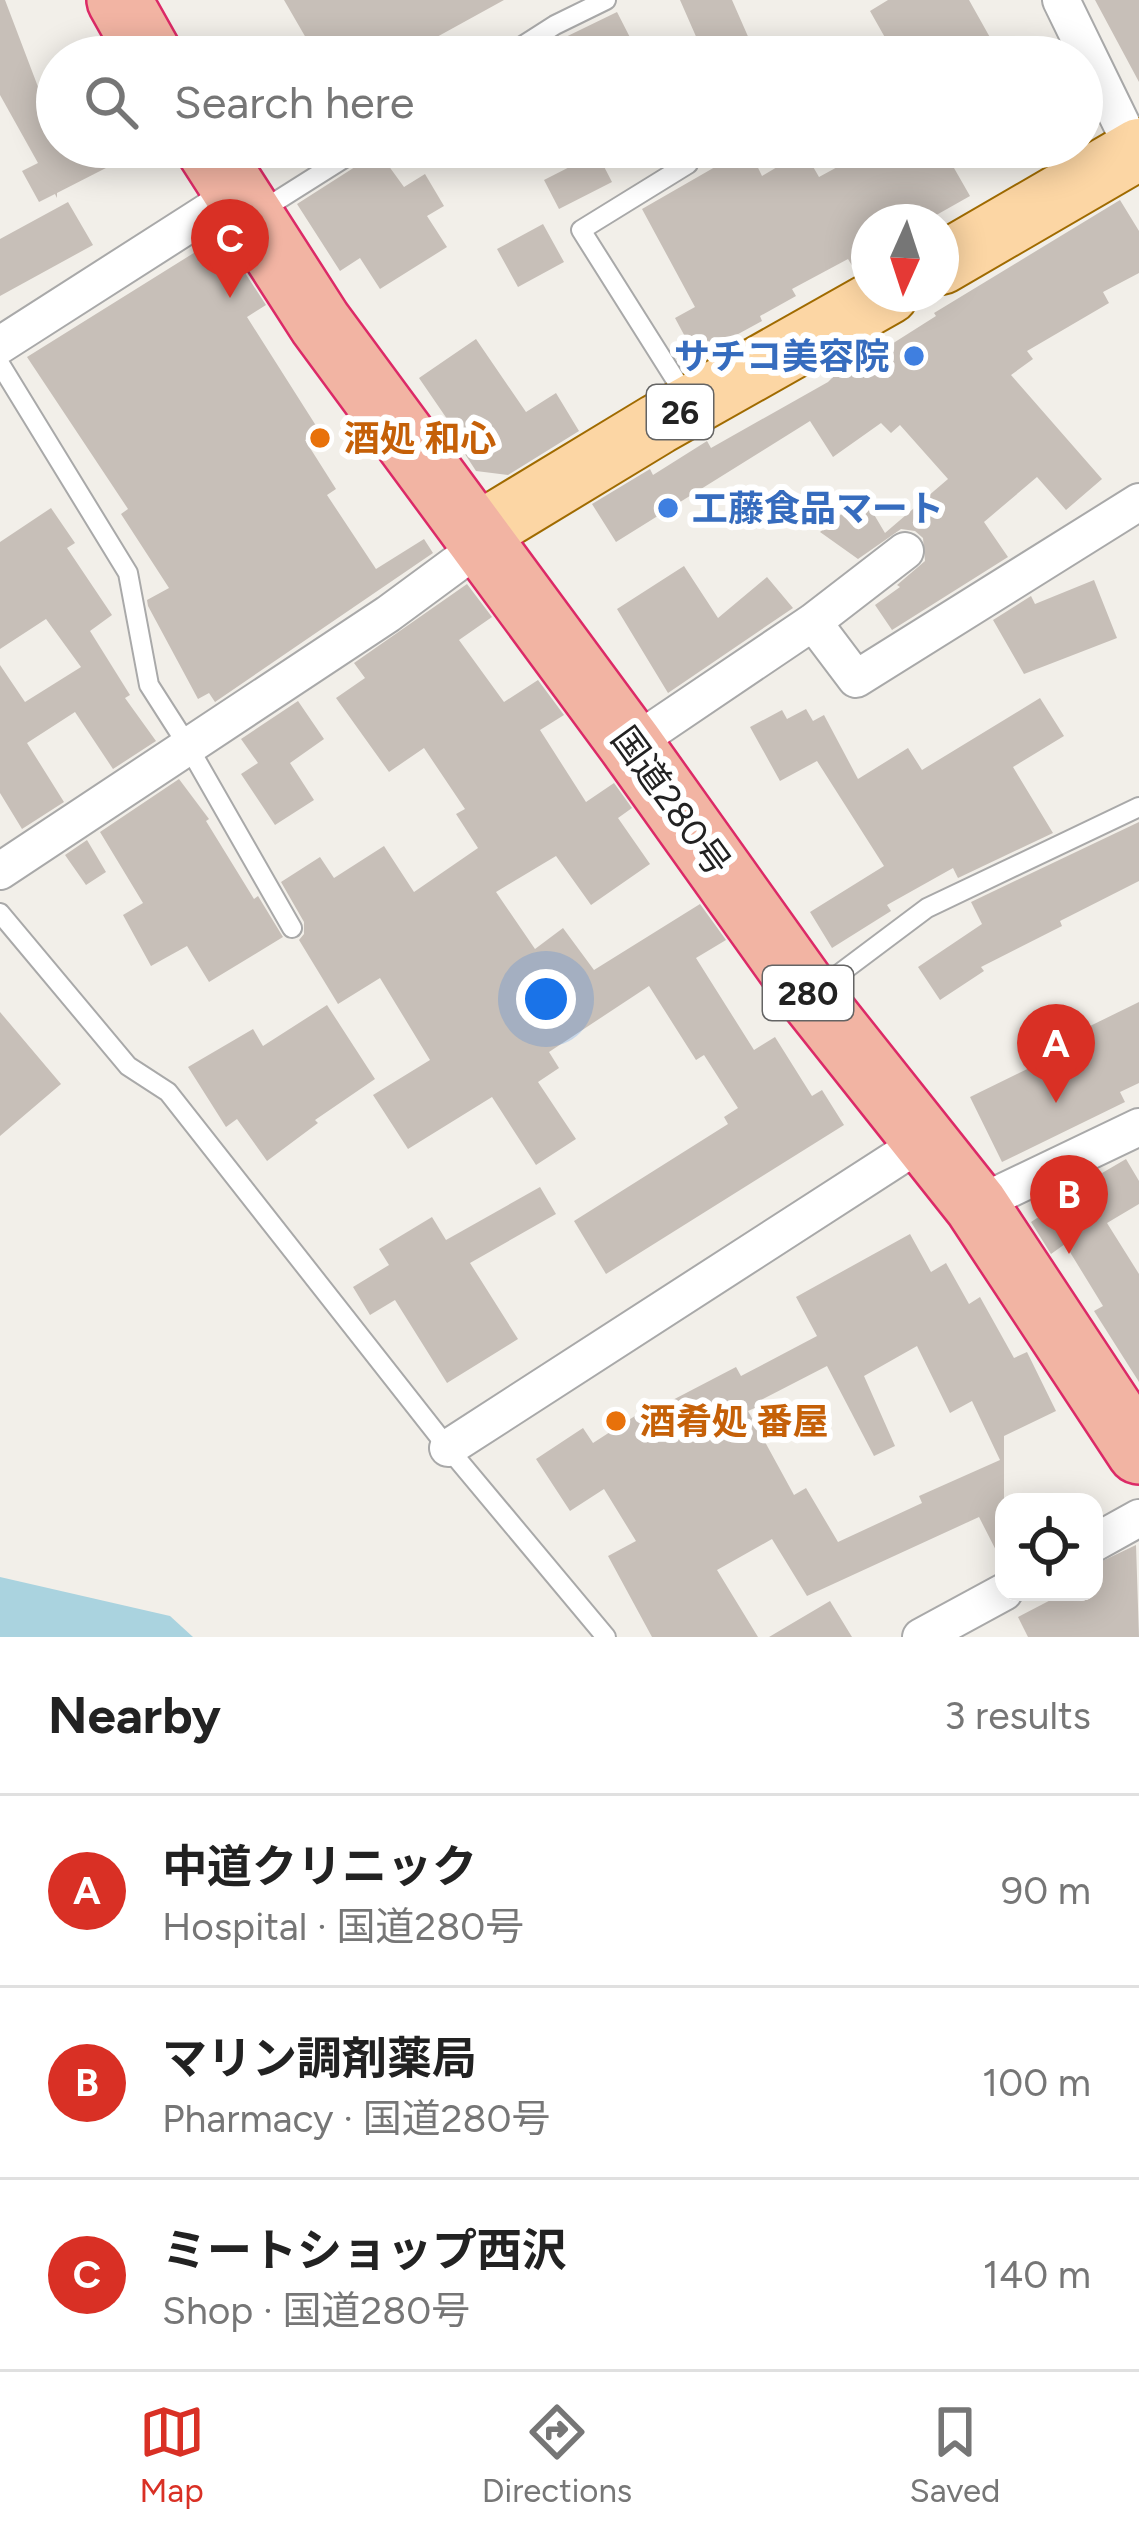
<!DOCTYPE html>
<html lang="en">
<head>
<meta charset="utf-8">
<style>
  :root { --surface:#fff; --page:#f2f2f2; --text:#222; --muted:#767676; --line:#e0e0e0; --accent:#d93025 }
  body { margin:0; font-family:Figtree,"Noto Sans JP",sans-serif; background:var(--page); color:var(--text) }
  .controls { position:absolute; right:36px; bottom:36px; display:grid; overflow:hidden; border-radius:24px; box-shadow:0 6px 30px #0003 }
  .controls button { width:108px; height:108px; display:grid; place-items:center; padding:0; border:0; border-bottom:3px solid var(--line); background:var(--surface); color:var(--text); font:60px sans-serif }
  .compass { position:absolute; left:851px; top:204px; width:108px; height:108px; border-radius:50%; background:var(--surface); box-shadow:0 6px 30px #0003; rotate:183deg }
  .you { position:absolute; left:546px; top:999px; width:42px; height:42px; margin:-30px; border:9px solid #fff; border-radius:50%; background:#1a73e8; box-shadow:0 0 0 18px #1a73e833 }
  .badge { display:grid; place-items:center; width:78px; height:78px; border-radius:50%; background:var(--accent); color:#fff; font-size:39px; font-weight:700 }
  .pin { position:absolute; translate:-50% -99px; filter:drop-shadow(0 3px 6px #0008) }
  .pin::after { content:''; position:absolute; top:63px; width:42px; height:36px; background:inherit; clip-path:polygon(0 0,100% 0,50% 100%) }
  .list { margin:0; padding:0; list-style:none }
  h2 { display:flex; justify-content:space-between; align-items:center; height:156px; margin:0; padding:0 48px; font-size:51px }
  h2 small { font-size:39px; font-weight:400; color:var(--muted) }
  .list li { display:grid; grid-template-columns:78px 1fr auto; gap:36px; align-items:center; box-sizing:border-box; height:192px; padding:0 48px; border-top:3px solid var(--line) }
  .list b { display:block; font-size:45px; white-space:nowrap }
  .list p { margin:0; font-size:39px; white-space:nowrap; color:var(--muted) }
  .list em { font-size:39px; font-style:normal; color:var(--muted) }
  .icon { flex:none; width:66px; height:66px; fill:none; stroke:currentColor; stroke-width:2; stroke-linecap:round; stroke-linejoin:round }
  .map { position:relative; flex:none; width:1139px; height:1637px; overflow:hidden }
  .search { position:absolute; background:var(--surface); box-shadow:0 6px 30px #0003; left:36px; right:36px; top:36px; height:132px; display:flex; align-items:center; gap:30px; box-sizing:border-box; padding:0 42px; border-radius:66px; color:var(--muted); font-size:45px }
  .sheet { height:732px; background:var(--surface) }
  nav { display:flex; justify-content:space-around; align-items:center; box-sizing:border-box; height:168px; border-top:3px solid var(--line); background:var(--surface); font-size:33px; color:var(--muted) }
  nav a { display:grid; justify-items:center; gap:6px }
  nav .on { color:var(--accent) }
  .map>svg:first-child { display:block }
  .water { fill:#aad3df }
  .building { fill:#c7bfb8; fill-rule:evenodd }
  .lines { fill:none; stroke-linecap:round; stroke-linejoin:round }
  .service-casing { stroke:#a9a9a9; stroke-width:22 }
  .minor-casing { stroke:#a9a9a9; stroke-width:40 }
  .primary-casing { stroke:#a06b00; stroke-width:64 }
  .trunk-casing { stroke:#dc2a67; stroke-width:68 }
  .service { stroke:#fff; stroke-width:18 }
  .minor { stroke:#fff; stroke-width:36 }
  .primary { stroke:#fcd6a4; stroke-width:60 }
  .trunk { stroke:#f2b4a3; stroke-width:63 }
  .shop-dot { fill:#3f7fe0; stroke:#fff; stroke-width:4.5 }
  .food-dot { fill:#e8710a; stroke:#fff; stroke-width:4.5 }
  .labels { text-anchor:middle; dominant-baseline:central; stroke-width:12; stroke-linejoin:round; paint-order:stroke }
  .shield { fill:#fff; stroke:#646464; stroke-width:3 }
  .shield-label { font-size:33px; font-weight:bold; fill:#222 }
  .shop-label { font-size:36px; font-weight:bold; fill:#366cbe; stroke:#fff; text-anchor:end }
  .food-label { font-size:36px; font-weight:bold; fill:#c56008; stroke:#fff; text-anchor:start }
  .street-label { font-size:36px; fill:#222; stroke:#fff }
</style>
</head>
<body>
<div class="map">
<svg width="1139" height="1637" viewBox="0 0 1139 1637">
  <rect width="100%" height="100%" fill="#f2efe9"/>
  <!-- water -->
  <path class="water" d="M0,1577L170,1616L193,1637H0Z"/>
  <!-- building -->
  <path class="building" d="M0,0H5L43,100L57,93V147H147L57,193V198L55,194L39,202L22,171L38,163L0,95Z
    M284,0H504L435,38L447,57H317Z
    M680,0H732L757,57H705Z
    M888,0H969L1001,57H896L870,11Z
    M1095,0H1139V82Z
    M617,12L640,57H530L545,47Z
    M375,147L404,187L425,174L444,206L427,216L447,247L380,289L360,258L340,271L297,204L369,158Z
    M705,147H748L762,176L804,151L819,177L874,147H942L970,196L924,222H869V265L856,272L848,259L792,289L796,296L760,316L762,321L696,357L675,318L695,307L642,209L715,167Z
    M597,153L612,182L559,209L544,180Z
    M1120,200L1139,231V273L1103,292L1109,303L1027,351L1033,359L1011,375L1102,479L1066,510L1037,477L984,522L1008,557L892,630L875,605L900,587L897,585L925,561L923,538L915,531L901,529L858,559L820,532L863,496L885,533L948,479L900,425L891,433L881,423L833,457L810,421L616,542L592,504L650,469L653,475L707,441L711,448L828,382L857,353L865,361L936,316L934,313Z
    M68,202L93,245L0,296V239Z
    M543,224L564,262L518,287L497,249Z
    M221,236L266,305L247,317L320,432L305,440L336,489L327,495L376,569L424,539L433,553L215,702L209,693L198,699L148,606L147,600L169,588L121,514L128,509L27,357Z
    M476,339L526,412L556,393L579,431L508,475L476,471L463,451L467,448L419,378Z
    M51,508L75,543L67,548L112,615L90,631L130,695L125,698L156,741L113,769L75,712L27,743L64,802L22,829L0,793V665L25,702L81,667L46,619L0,649V542Z
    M684,566L718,618L767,577L793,608L668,693L617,609Z
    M1094,580L1117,638L1024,674L993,620L1031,596L1035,604Z
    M467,584L492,617L459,640L504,702L538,680L564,715L540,730L586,802L614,783L632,808L618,818L650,864L591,905L556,856L496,892L535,949L563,928L594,970L700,904L726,940L696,958L754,1050L775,1037L812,1096L822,1090L844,1125L606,1274L574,1221L728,1124L724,1117L738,1108L704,1055L696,1060L649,986L549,1052L559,1068L538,1082L576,1139L536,1165L492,1097L408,1149L373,1095L430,1060L380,978L338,1004L299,940L304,934V922L281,882L320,857L334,878L384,846L414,892L478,848L456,814L465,809L424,748L389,772L336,698L365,678L354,663Z
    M1040,698L1064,736L1013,767L1053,833L958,878L953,868L887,905L891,911L832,948L810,912L884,866L817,761L780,781L750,727L782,710L787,719L806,709L813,721L824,715L858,779L908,748L922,770Z
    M298,701L324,739L290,763L314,800L275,825L241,774L258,763L241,739Z
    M179,779L209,819L206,821L254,899L258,896L283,937L209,982L187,946L151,966L123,915L143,903L100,832Z
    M1139,822V881L1060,921L1062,926L981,967L984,971L940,1000L918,967L982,924L971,902Z
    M87,840L106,872L86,885L65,855Z
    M1139,1002V1083L1120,1092L1125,1102L1002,1162L970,1097L1093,1037L1088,1027Z
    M327,1005L375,1079L315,1120L318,1123L267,1161L237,1119L226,1127L188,1067L253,1029L263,1046Z
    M0,1012L61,1084L0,1136Z
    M1126,1159L1139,1181V1204L1107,1223L1139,1274V1382L1094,1311L1103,1306L1065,1244L1051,1254L1031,1222L1075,1193L1073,1190Z
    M540,1187L556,1214L470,1263L518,1339L447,1383L395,1300L370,1315L353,1287L389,1265L379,1249L432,1217L446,1240Z
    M910,1234L931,1272L946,1263L969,1304L980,1297L1014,1358L1027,1352L1056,1411L1004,1436V1566L979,1517L807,1596L772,1539L717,1570L758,1637H652L608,1556L636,1541L604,1489L570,1511L536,1459L583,1428L593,1443L638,1414L640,1417L736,1367L741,1376L817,1336L796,1297ZM917,1346L950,1413L972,1401L1000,1460L919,1496L922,1503L838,1542L806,1488L794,1495L748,1411L757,1407L755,1403L827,1366L874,1456L895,1446L864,1376Z
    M1136,1545L1139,1637H1028L1018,1617L1066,1592H1094V1565Z
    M830,1601L852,1637H769Z"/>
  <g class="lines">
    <!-- service casing -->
    <g class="service-casing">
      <path id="service" d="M505,57L555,25L606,0
        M259,212L362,147
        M0,364L128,573L149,685L188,746L292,928
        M687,398L581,230L688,164
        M0,913L128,1066L168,1092L448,1448L606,1637
        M819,989L927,908L1139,807"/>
    </g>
    <!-- minor casing -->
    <g class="minor-casing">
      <path id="minor" d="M1061,0L1139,160
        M0,345L236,194
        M813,622L856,679L1139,502
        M631,745L813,622L905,551
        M0,871L388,614L483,544
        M976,1205L1139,1127
        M448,1448L925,1140
        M1094,1543L1139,1518
        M921,1637L1004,1592"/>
    </g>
    <!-- primary casing -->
    <g class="primary-casing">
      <path id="primary" d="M941,264L1139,149
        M475,535L658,424L888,294"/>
    </g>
    <!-- trunk casing -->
    <g class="trunk-casing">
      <path id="trunk" d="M119,0L151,57
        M207,147L320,323L631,745L810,996L976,1205L1139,1452"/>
    </g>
    <!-- service -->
    <use href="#service" class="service"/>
    <!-- minor -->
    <use href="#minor" class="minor"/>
    <!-- primary -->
    <use href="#primary" class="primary"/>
    <!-- trunk -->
    <use href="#trunk" class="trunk"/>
  </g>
  <!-- markers -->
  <g class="shop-dot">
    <circle cx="914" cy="356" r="12"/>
    <circle cx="668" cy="508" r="12"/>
  </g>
  <g class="food-dot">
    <circle cx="320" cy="438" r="12"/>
    <circle cx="616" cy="1421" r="12"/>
  </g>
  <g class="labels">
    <!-- shield labels -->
    <g class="shield">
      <rect x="647" y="385" width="66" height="54" rx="9"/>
      <rect x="763" y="966" width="90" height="54" rx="9"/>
    </g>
    <g class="shield-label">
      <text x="680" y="412">26</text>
      <text x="808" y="993">280</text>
    </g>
    <!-- shop labels -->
    <g class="shop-label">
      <text x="890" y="356">サチコ美容院</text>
      <text x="692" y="508" text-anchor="start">工藤食品マート</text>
    </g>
    <!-- food labels -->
    <g class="food-label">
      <text x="344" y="438">酒処 和心</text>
      <text x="640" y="1421">酒肴処 番屋</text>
    </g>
    <!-- street labels -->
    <g class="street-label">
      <text transform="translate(671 801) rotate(54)">国道280号</text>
    </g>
  </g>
</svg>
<div class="controls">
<button><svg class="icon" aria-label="locate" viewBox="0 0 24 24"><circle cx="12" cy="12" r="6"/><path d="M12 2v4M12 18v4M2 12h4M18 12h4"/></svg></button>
</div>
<svg class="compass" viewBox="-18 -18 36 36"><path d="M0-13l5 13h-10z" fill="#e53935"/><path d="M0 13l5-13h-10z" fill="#767676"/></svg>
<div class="you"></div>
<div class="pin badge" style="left:1056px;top:1103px">A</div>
<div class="pin badge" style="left:1069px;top:1254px">B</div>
<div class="pin badge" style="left:230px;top:298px">C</div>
<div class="search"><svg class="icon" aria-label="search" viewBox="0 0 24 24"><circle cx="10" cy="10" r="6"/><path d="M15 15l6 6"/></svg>Search here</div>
</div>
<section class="sheet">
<h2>Nearby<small>3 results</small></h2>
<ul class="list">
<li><span class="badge">A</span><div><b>中道クリニック</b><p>Hospital · 国道280号</p></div><em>90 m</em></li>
<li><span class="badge">B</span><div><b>マリン調剤薬局</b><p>Pharmacy · 国道280号</p></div><em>100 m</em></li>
<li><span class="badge">C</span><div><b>ミートショップ西沢</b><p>Shop · 国道280号</p></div><em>140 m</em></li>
</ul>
</section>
<nav>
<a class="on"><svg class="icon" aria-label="map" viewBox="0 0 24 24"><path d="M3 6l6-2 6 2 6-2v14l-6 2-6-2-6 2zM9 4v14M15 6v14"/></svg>Map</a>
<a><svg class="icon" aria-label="directions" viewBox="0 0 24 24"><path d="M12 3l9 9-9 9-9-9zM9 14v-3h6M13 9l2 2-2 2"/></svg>Directions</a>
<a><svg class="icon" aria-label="saved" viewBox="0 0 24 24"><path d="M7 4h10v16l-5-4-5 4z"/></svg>Saved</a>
</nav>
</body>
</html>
